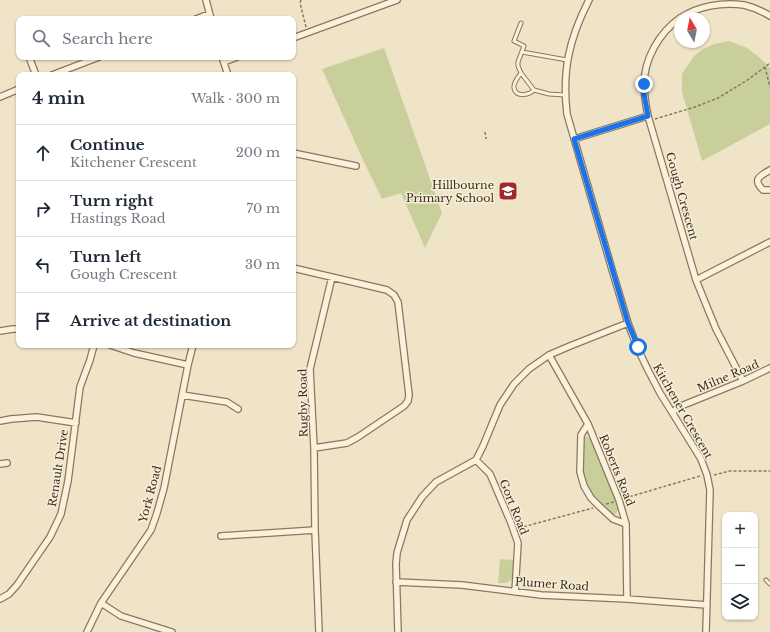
<!DOCTYPE html>
<html lang="en">
<head>
<meta charset="utf-8">
<style>
  :root { --surface:#fff; --page:#f2f2f3; --text:#1f2937; --muted:#747a83; --line:#e0e1e3 }
  body { margin:0; font-family:"Libre Baskerville",serif; background:var(--page); color:var(--text) }
  .controls { position:absolute; right:12px; bottom:12px; display:grid; overflow:hidden; border-radius:8px; box-shadow:0 1px 3px #0004 }
  .controls button { width:36px; height:36px; display:grid; place-items:center; padding:0; border:0; border-bottom:1px solid var(--line); background:var(--surface); color:var(--text); font:20px sans-serif }
  .compass { position:absolute; left:674px; top:12px; width:36px; height:36px; border-radius:50%; background:var(--surface); box-shadow:0 1px 3px #0004; rotate:350deg }
  .stop { position:absolute; width:12px; height:12px; margin:-9px; border:3px solid #1a73e8; border-radius:50%; background:#fff }
  .stop.end { background:#1a73e8; border-color:#fff; box-shadow:0 1px 4px #0008 }
  .list { margin:0; padding:0; list-style:none }
  h2 { display:flex; justify-content:space-between; align-items:center; height:52px; margin:0; padding:0 16px; font-size:17px }
  h2 small { font-size:13px; font-weight:400; color:var(--muted) }
  .list li { display:grid; grid-template-columns:26px 1fr auto; gap:12px; align-items:center; box-sizing:border-box; height:56px; padding:0 16px; border-top:1px solid var(--line) }
  .list b { display:block; font-size:15px; white-space:nowrap }
  .list p { margin:0; font-size:13px; white-space:nowrap; color:var(--muted) }
  .list em { font-size:13px; font-style:normal; color:var(--muted) }
  .icon { flex:none; width:22px; height:22px; fill:none; stroke:currentColor; stroke-width:2; stroke-linecap:round; stroke-linejoin:round }
  .map { position:relative; flex:none; width:770px; height:632px; overflow:hidden }
  .search { position:absolute; background:var(--surface); box-shadow:0 1px 3px #0004; left:16px; top:16px; width:280px; height:44px; display:flex; align-items:center; gap:10px; box-sizing:border-box; padding:0 14px; border-radius:8px; color:var(--muted); font-size:15px }
  .panel { position:absolute; background:var(--surface); box-shadow:0 1px 3px #0004; left:16px; top:72px; width:280px; height:276px; border-radius:8px }
  .map>svg:first-child { display:block }
  .green { fill:#c9cf9b }
  .lines { fill:none; stroke-linecap:round; stroke-linejoin:round }
  .lane-casing { stroke:#8d765c; stroke-width:5 }
  .street-casing { stroke:#8d765c; stroke-width:8 }
  .path { stroke:#8d765c; stroke-width:1.5; stroke-dasharray:3 2; stroke-linecap:butt }
  .lane { stroke:#faf1dc; stroke-width:3 }
  .street { stroke:#faf1dc; stroke-width:5.5 }
  .route { stroke:#1a73e8; stroke-width:5 }
  .labels { text-anchor:middle; dominant-baseline:central; stroke-width:3; stroke-linejoin:round; paint-order:stroke }
  .poi-label { font-size:11px; fill:#3d2e20; stroke:#f7eed8; text-anchor:end }
  .street-label { font-size:11px; fill:#3d2e20; stroke:#f7eed8 }
</style>
</head>
<body>
<div class="map">
<svg width="770" height="632" viewBox="0 0 770 632">
  <rect width="100%" height="100%" fill="#f0e4c8"/>
  <!-- green -->
  <path class="green" d="M729,41L747,48L760,58L770,68V124L702,161L682,92V74L694,56L703,49L714,44Z
    M384,48L442,213L425,248L401,193L382,199L364,162L322,69Z
    M584,437C590,435 591,440 593,444L618,506V510L616,514H613L592,495L588,487L582,472L583,439Z
    M500,559L515,560C513,574 516,585 498,583Z"/>
  <g class="lines">
    <!-- lane casing -->
    <g class="lane-casing">
      <path id="lane" d="M521,23L514,41L524,46L518,62V66L521,73L534,90L549,94L565,95
        M522,52L567,60
        M521,73C518,77 513,83 514,88C516,98 529,95 534,90
        M766,580L770,584"/>
    </g>
    <!-- street casing -->
    <g class="street-casing">
      <path id="street" d="M206,0L211,19
        M589,0C569,39 562,71 567,114L613,273L628,323L637,347L648,370L660,393L701,459L707,475L710,490L706,632
        M680,18C659,33 644,59 644,85C644,96 646,106 648,116L696,280L716,329L743,381
        M680,18C698,6 722,2 744,5C753,7 762,11 770,16
        M196,19L209,14
        M293,38L397,0
        M29,57L36,75
        M222,57L228,75
        M224,62L237,57
        M52,75L99,57
        M0,97L19,89
        M574,139L648,116
        M293,153L356,166
        M770,170C760,176 752,179 763,190H770
        M293,268L387,290L394,295L398,302L409,395L408,401L404,406L358,437L347,443L314,448
        M696,280L770,242
        M0,331L13,329H19
        M110,345L134,353L188,365
        M549,355L588,424L619,500L626,524L627,599
        M182,395L227,402L238,409
        M672,412L681,406L743,381L770,368
        M0,421L11,419L37,417L76,423
        M588,424L581,435L580,472L584,486L591,498L599,506L613,519L626,524
        M476,460L490,474L511,523L518,543L515,592
        M0,464L7,463
        M221,536L315,530
        M396,582L462,585L541,595L627,599L707,605
        M0,599L9,594L17,585L50,537L61,514L68,481L80,387L90,360L94,345
        M101,603L121,616L172,632
        M87,632L101,603L151,530L157,513L164,488L188,365L193,345
        M319,632L315,530L314,448L310,369L332,277
        M398,632L396,564L397,553L400,543L407,520L422,497L436,482L476,460L483,446L500,405L514,384L529,369L549,355L570,346L628,323"/>
    </g>
    <!-- path -->
    <path class="path" d="M301,0L300,3L306,27
      M765,67L770,87
      M655,119L695,107L718,98L746,81L765,67L770,63
      M485,132L486,139
      M714,475L730,471H770
      M625,498L700,476
      M606,504L614,502
      M519,528L593,508"/>
    <!-- lane -->
    <use href="#lane" class="lane"/>
    <!-- street -->
    <use href="#street" class="street"/>
  </g>
  <g class="lines">
    <!-- route -->
    <path class="route" d="M638,347L628,323L574,139L648,116L644,94V84"/>
  </g>
  <!-- icons -->
  <defs>
    <g id="school-square" transform="scale(1)"><rect x="-9" y="-9" width="18" height="18" rx="4" fill="#9e2a2b" stroke="#f7eed8"/><path d="M0-5L7-2L0 1L-7-2ZM-4 1L0 2.5L4 1V4Q0 6-4 4Z" fill="#fff"/></g>
  </defs>
  <g fill-rule="evenodd">
    <use href="#school-square" x="508" y="191"/>
  </g>
  <g class="labels">
    <!-- poi labels -->
    <g class="poi-label">
      <text x="494" y="185">Hillbourne<tspan x="494" dy="13">Primary School</tspan></text>
    </g>
    <!-- street labels -->
    <g class="street-label">
      <text transform="translate(682 196) rotate(74)">Gough Crescent</text>
      <text transform="translate(728 376) rotate(-23)">Milne Road</text>
      <text transform="translate(303 403) rotate(-91)">Rugby Road</text>
      <text transform="translate(683 411) rotate(60)">Kitchener Crescent</text>
      <text transform="translate(58 468) rotate(-81)">Renault Drive</text>
      <text transform="translate(617 470) rotate(68)">Roberts Road</text>
      <text transform="translate(150 494) rotate(-75)">York Road</text>
      <text transform="translate(514 507) rotate(68)">Gort Road</text>
      <text transform="translate(552 584) rotate(4)">Plumer Road</text>
    </g>
  </g>
</svg>
<div class="controls">
<button>+</button>
<button>−</button>
<button><svg class="icon" aria-label="layers" viewBox="0 0 24 24"><path d="M12 4l9 5-9 5-9-5zM3 14l9 5 9-5"/></svg></button>
</div>
<svg class="compass" viewBox="-18 -18 36 36"><path d="M0-13l5 13h-10z" fill="#e53935"/><path d="M0 13l5-13h-10z" fill="#747a83"/></svg>
<div class="stop" style="left:638px;top:347px"></div>
<div class="stop end" style="left:644px;top:84px"></div>
<div class="search"><svg class="icon" aria-label="search" viewBox="0 0 24 24"><circle cx="10" cy="10" r="6"/><path d="M15 15l6 6"/></svg>Search here</div>
<section class="panel">
<h2>4 min<small>Walk · 300 m</small></h2>
<ul class="list">
<li><svg class="icon" aria-label="ahead" viewBox="0 0 24 24"><path d="M12 20V5M6 11l6-6 6 6"/></svg><div><b>Continue</b><p>Kitchener Crescent</p></div><em>200 m</em></li>
<li><svg class="icon" aria-label="right" viewBox="0 0 24 24"><path d="M7 20v-9h11M14 6l5 5-5 5"/></svg><div><b>Turn right</b><p>Hastings Road</p></div><em>70 m</em></li>
<li><svg class="icon" aria-label="left" viewBox="0 0 24 24"><path d="M17 20v-9H6M10 6l-5 5 5 5"/></svg><div><b>Turn left</b><p>Gough Crescent</p></div><em>30 m</em></li>
<li><svg class="icon" aria-label="arrive" viewBox="0 0 24 24"><path d="M6 21V4h12l-3 4 3 4H6"/></svg><div><b>Arrive at destination</b></div></li>
</ul>
</section>
</div>
</body>
</html>
